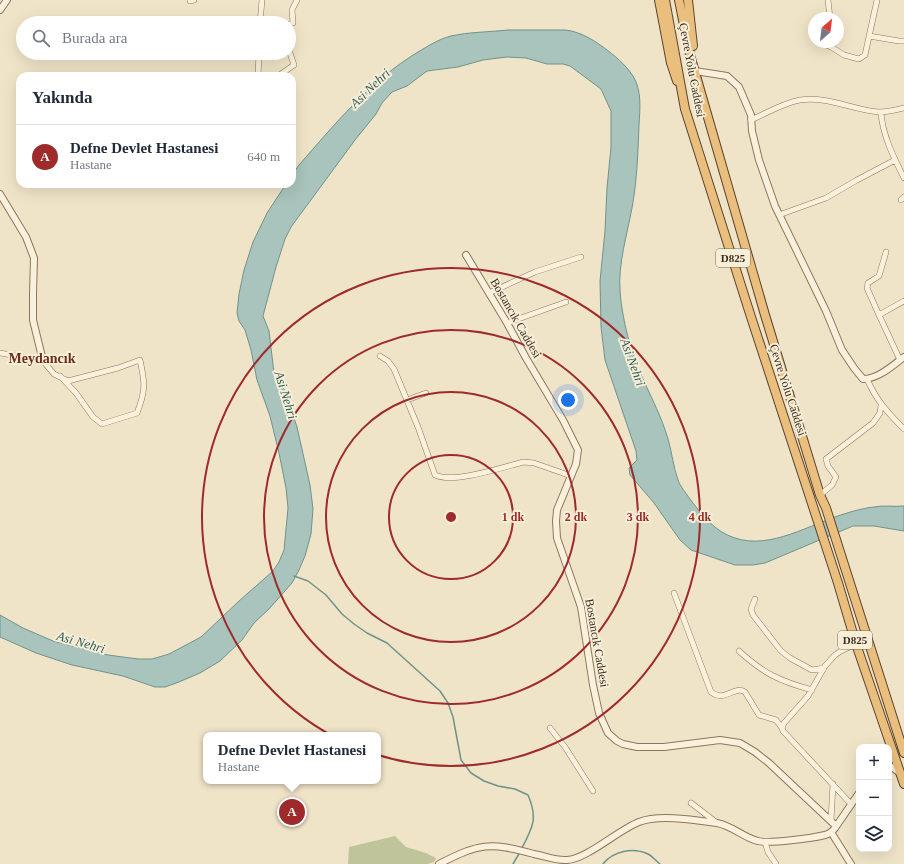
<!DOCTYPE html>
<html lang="tr">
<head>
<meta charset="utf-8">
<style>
  :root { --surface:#fff; --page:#f6f6f7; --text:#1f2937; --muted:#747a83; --line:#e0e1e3; --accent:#9e2a2b }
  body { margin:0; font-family:Georgia,serif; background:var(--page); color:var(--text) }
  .controls { position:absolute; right:12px; bottom:12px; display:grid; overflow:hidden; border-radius:8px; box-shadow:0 4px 16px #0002 }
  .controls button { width:36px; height:36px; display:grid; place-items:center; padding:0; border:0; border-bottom:1px solid var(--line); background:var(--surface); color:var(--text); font:20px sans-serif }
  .compass { position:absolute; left:808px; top:12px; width:36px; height:36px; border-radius:50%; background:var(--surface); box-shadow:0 4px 16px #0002; rotate:28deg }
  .you { position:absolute; left:568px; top:400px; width:14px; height:14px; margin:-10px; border:3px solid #fff; border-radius:50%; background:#1a73e8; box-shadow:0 0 0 6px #1a73e833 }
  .badge { display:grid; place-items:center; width:26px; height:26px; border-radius:50%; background:var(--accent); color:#fff; font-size:13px; font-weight:700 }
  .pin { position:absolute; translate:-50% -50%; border:2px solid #fff; box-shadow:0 1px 4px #0006 }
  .popup { position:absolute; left:203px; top:732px; width:178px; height:52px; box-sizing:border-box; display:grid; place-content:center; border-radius:8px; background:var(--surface); filter:drop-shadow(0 1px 3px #0005); font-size:13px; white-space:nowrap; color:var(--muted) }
  .popup b { font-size:15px; color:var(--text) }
  .popup::after { content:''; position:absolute; left:50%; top:100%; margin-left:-8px; border:8px solid transparent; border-top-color:var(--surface) }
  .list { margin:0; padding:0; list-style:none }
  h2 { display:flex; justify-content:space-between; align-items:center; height:52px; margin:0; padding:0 16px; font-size:17px }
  h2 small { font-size:13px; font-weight:400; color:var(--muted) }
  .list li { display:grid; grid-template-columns:26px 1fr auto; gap:12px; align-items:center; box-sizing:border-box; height:64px; padding:0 16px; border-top:1px solid var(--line) }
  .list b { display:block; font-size:15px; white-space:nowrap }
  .list p { margin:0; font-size:13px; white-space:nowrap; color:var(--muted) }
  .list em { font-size:13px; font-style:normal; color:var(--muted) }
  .icon { flex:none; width:22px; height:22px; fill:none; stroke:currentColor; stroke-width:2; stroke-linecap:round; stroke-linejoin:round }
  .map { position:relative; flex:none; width:904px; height:864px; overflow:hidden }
  .search { position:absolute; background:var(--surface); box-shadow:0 4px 16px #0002; left:16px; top:16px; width:280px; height:44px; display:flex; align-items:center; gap:10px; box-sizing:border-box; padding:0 14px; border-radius:22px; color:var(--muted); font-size:15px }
  .panel { position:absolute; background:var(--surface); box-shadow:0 4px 16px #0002; left:16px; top:72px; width:280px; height:116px; border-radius:12px }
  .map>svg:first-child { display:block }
  .cemetery { fill:#bfc49a }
  .water { fill:#a9c4bc; stroke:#6f938a }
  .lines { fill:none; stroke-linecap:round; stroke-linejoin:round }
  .stream { stroke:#6f938a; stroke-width:1.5 }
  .minor-casing { stroke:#8d765c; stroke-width:6 }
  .tertiary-casing { stroke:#8d765c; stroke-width:8 }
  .trunk-casing { stroke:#5b4430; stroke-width:10 }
  .minor { stroke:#faf1dc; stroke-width:5 }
  .tertiary { stroke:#faf1dc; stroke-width:6 }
  .trunk { stroke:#eabe7c; stroke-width:8 }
  .ring { fill:none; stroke:#9e2a2b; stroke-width:2 }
  .labels { text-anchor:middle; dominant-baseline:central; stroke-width:4; stroke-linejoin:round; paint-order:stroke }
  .shield { fill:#f7eed8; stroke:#756857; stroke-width:1 }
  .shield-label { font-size:11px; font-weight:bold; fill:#3d2e20 }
  .street-label { font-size:12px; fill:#3d2e20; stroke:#f7eed8 }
  .water-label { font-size:13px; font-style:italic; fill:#2f5d5a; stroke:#f7eed8 }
  .quarter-label { font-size:14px; font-weight:bold; fill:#6b2e1e; stroke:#f7eed8 }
  .centre { fill:#9e2a2b; stroke:#f7eed8; stroke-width:2 }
  .ring-label { font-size:12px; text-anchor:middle; font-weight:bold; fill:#9e2a2b; stroke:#f7eed8; stroke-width:4; stroke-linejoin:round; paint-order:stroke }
</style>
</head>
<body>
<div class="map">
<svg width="904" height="864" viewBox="0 0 904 864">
  <rect width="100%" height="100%" fill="#f0e4c8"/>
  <!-- cemetery -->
  <path class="cemetery" d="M395,836L406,847L426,853L436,858L434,862L428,864H348L349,847Z"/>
  <!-- water -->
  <path class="water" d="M508,30H566C580,32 592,39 603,47C614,55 626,65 633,76C642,90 640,110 639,125C638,152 637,181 632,208C627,235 618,264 620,291C622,319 631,354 643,379C652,399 662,418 668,439C672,452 673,466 678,480C680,486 686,493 690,499C702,515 715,532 735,538C771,550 810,524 844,514C853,511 864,508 874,507C883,505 894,507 904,506V531L874,526H853L765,563L753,565H735L691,550L680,540L654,503L630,475L629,468L637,460L636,451L605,360L601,327L600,281L605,231L607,188L611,147V111L601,89L570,66L563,64H547L526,58L507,57L483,60L458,67L427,71L407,86L392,92L382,103L376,114L355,140L291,227L285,239L276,267L263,316L269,331L274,373L285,391L297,427L310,485L313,509L311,534L305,556L299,570L292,583L269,609L254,623L242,640L220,661L200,673L179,682L165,687H155L123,676L72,665L36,653L0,637V615L23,628L53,641L108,655L138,659H152L169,654L201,637L239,601L273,571L279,562L284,550L288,508L286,488L279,453L270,416L257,380L251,350L245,330L239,321L237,313L239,294L244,270L253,242L267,213L286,184H292V175L299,165C335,124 370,81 418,52C428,46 439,39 451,36C468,32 490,32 508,30Z"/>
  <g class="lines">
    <!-- stream -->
    <path class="stream" d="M294,576L308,581L326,595L342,614L354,624L367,633L387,643L440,691L448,703L453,717L461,760L471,773L484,781L498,786L515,789L528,795C538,818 533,827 522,848
      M513,864L520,852
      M603,864C613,851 633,847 648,854C652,856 656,861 660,864"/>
    <!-- minor casing -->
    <g class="minor-casing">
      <path id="minor" d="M828,0L830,18
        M190,1L194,0
        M260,23L262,0
        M289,24L293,23L292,10L297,0
        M869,36L899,41H904
        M819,42L831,47L844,55L859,59L865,55L877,0
        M258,76L259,53
        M278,76L294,65L289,50
        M881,112C882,134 894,158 904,178
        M751,120C767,113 783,103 800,100C828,96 853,110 879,112C887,112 896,110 904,108
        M901,200L904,197
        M779,215L826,198L857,180L895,160
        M886,252L879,276L868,283L867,288L879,315L904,301
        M489,293L535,272L581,257
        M879,315L900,360
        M507,323L566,302
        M0,353L43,361L54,374L68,381L118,368L140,360C145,383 146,390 137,413L102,424L93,417L76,393L60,376
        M380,356L388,361L394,369L418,427L435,475C454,484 503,467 524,462L534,463L571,476
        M867,379C876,400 888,413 904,429
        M407,400L426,393
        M820,495L832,485L836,477L828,466L826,459L873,423L880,413L881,405
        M674,593L711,692C725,703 734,685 745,692L759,715L776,720L782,728
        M755,599L751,609L753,615L781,651L790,658L812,670L824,668
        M739,651C764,674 780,681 812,690
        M550,728L565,747L593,791
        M691,803L717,823
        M851,804L783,731L782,728L784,723L808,696L825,666L835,655L841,651L856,644
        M831,820L833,784
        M765,842L768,852L776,864"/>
    </g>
    <!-- tertiary casing -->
    <g class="tertiary-casing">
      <path id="tertiary" d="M0,10L7,0
        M695,71L727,76L739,87L751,115L752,131L759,160L775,206L826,311L842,350L854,368L863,379C878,379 892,366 904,357
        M0,194L26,237L34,258L33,294V320L43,361
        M466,255L507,323L526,358L563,420L578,450L576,464L557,510L556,521L557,538L581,607L593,685L599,713L608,733L617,741L623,744L637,747H664L720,740L740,743L755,752L769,763L836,826
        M889,767H892L901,774
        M831,832L851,864
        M439,864C480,843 489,842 534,854C545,856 556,861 567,860C587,859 618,830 639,822C659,814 695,820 717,823C733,826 744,838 758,841C769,844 813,838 825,835C829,834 832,832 835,828L859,793"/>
    </g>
    <!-- trunk casing -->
    <g class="trunk-casing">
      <path id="trunk" d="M659,0L671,63L677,81
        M665,0L685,109L751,317L838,583L856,644L904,784
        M679,0L690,55L765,315L820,495L826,508L904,753
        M688,0L693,46"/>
    </g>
    <!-- minor -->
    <use href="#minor" class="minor"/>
    <!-- tertiary -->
    <use href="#tertiary" class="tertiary"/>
    <!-- trunk -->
    <use href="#trunk" class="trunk"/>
  </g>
  <!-- distance rings -->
  <g class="ring">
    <circle cx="451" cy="517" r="62"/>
    <circle cx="451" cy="517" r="125"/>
    <circle cx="451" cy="517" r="187"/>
    <circle cx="451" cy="517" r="249"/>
  </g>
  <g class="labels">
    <!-- shield labels -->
    <g class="shield">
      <rect x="716" y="249" width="34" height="18" rx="3"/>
      <rect x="838" y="631" width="34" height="18" rx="3"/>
    </g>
    <g class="shield-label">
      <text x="733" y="258">D825</text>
      <text x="855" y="640">D825</text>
    </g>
    <!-- street labels -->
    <g class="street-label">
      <text transform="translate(692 70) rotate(79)">Çevre Yolu Caddesi</text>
      <text transform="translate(516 318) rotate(60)">Bostancık Caddesi</text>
      <text transform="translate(788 390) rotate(72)">Çevre Yolu Caddesi</text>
      <text transform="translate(597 643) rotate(80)">Bostancık Caddesi</text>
    </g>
    <!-- water labels -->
    <g class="water-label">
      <text transform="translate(370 88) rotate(-44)">Asi Nehri</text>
      <text transform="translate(633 362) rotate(70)">Asi Nehri</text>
      <text transform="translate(286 395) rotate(73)">Asi Nehri</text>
      <text transform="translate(81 642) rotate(16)">Asi Nehri</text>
    </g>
    <!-- quarter labels -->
    <g class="quarter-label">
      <text x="42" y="358">Meydancık</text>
    </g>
  </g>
  <circle cx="451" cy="517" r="6" class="centre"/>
  <g class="ring-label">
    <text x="513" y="521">1 dk</text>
    <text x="576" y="521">2 dk</text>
    <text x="638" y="521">3 dk</text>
    <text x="700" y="521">4 dk</text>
  </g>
</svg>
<div class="controls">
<button>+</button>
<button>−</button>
<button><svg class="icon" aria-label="layers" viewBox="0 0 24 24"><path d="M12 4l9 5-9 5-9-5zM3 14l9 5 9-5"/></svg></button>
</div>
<svg class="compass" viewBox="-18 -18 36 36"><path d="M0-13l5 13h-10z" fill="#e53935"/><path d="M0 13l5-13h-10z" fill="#747a83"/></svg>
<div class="you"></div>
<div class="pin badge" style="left:292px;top:812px">A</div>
<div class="popup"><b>Defne Devlet Hastanesi</b>Hastane</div>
<div class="search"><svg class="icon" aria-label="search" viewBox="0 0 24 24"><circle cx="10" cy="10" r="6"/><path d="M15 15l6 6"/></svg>Burada ara</div>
<section class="panel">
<h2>Yakında<small></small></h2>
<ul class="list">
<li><span class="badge">A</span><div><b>Defne Devlet Hastanesi</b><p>Hastane</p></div><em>640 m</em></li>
</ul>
</section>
</div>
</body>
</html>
